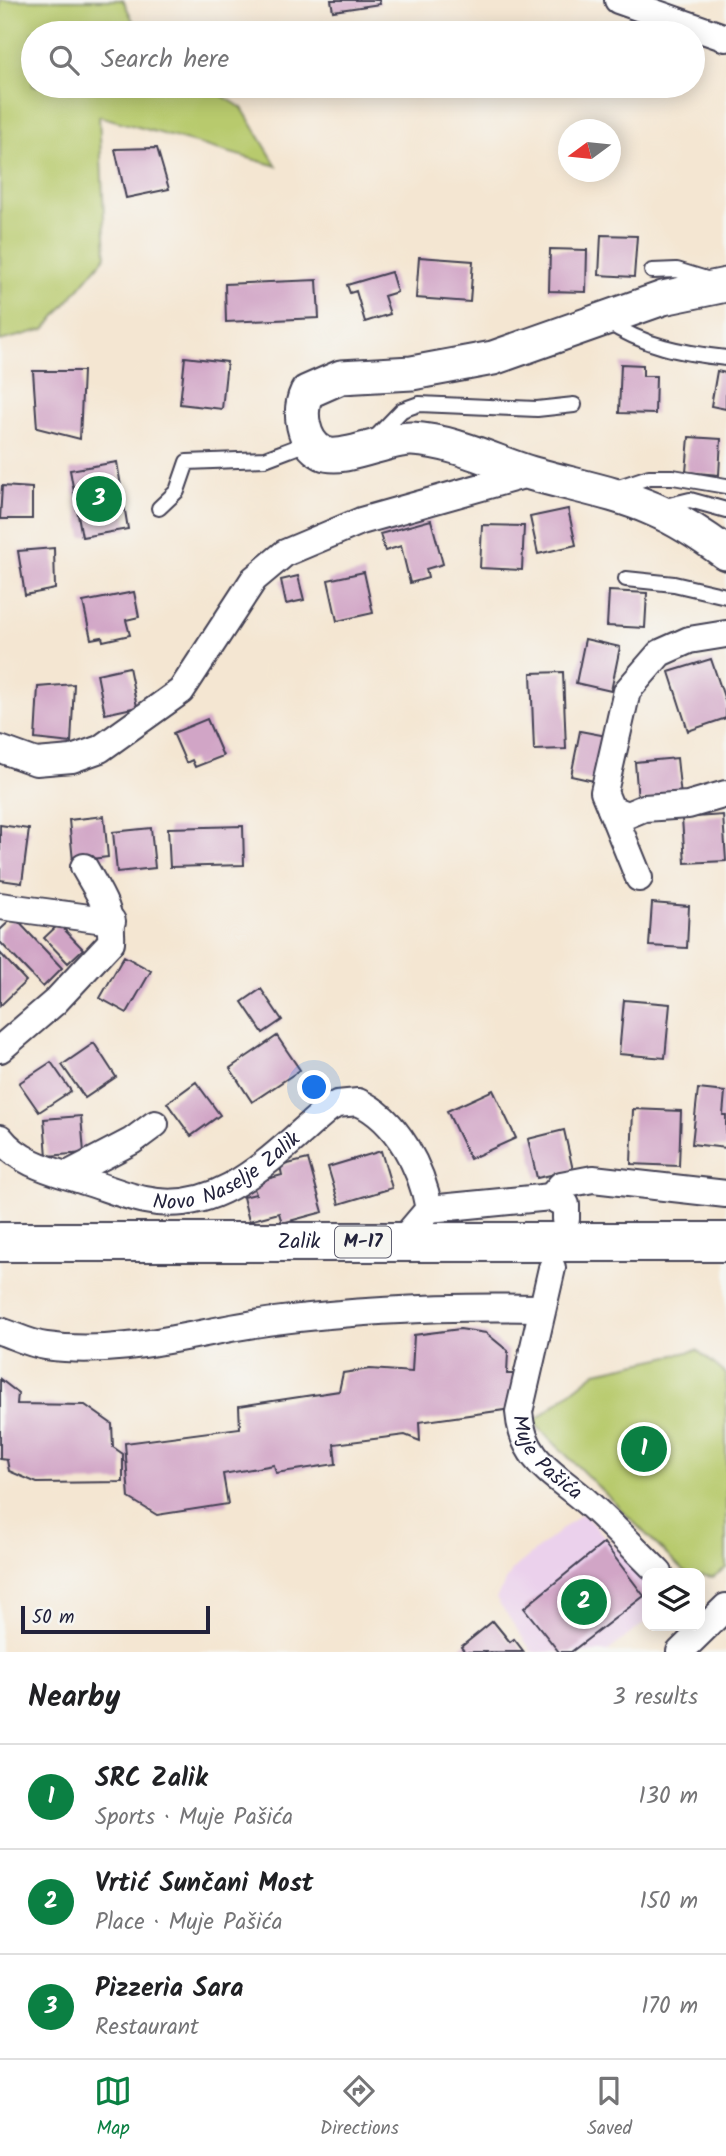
<!DOCTYPE html>
<html lang="en">
<head>
<meta charset="utf-8">
<style>
  :root { --surface:#fff; --page:#f6f6f6; --text:#202124; --muted:#757577; --line:#e0e0e0; --accent:#0b8043 }
  body { margin:0; font-family:Kalam,sans-serif; background:var(--page); color:var(--text) }
  .controls { position:absolute; right:21px; bottom:21px; display:grid; overflow:hidden; border-radius:14px; box-shadow:0 4px 18px #0003 }
  .controls button { width:63px; height:63px; display:grid; place-items:center; padding:0; border:0; border-bottom:2px solid var(--line); background:var(--surface); color:var(--text); font:35px sans-serif }
  .compass { position:absolute; left:558px; top:119px; width:63px; height:63px; border-radius:50%; background:var(--surface); box-shadow:0 4px 18px #0003; rotate:255deg }
  .scale { position:absolute; left:21px; bottom:18px; width:189px; box-sizing:border-box; padding-left:7px; border:4px solid #22223b; border-top:0; font-size:19px; line-height:24px; white-space:nowrap; color:#22223b; -webkit-text-stroke:5px #f6f6f2; paint-order:stroke }
  .you { position:absolute; left:315px; top:1088px; width:24px; height:24px; margin:-18px; border:5px solid #fff; border-radius:50%; background:#1a73e8; box-shadow:0 0 0 10px #1a73e833 }
  .badge { display:grid; place-items:center; width:46px; height:46px; border-radius:50%; background:var(--accent); color:#fff; font-size:23px; font-weight:700 }
  .pin { position:absolute; translate:-50% -50%; border:4px solid #fff; box-shadow:0 2px 7px #0006 }
  .list { margin:0; padding:0; list-style:none }
  h2 { display:flex; justify-content:space-between; align-items:center; height:91px; margin:0; padding:0 28px; font-size:30px }
  h2 small { font-size:23px; font-weight:400; color:var(--muted) }
  .list li { display:grid; grid-template-columns:46px 1fr auto; gap:21px; align-items:center; box-sizing:border-box; height:105px; padding:0 28px; border-top:2px solid var(--line) }
  .list b { display:block; font-size:26px; white-space:nowrap }
  .list p { margin:0; font-size:23px; white-space:nowrap; color:var(--muted) }
  .list em { font-size:23px; font-style:normal; color:var(--muted) }
  .icon { flex:none; width:38px; height:38px; fill:none; stroke:currentColor; stroke-width:2; stroke-linecap:round; stroke-linejoin:round }
  .map { position:relative; flex:none; width:726px; height:1652px; overflow:hidden }
  .search { position:absolute; background:var(--surface); box-shadow:0 4px 18px #0003; left:21px; right:21px; top:21px; height:77px; display:flex; align-items:center; gap:18px; box-sizing:border-box; padding:0 24px; border-radius:38px; color:var(--muted); font-size:26px }
  .sheet { height:406px; background:var(--surface) }
  nav { display:flex; justify-content:space-around; align-items:center; box-sizing:border-box; height:98px; border-top:2px solid var(--line); background:var(--surface); font-size:19px; color:var(--muted) }
  nav a { display:grid; justify-items:center; gap:4px }
  nav .on { color:var(--accent) }
  .map>svg:first-child { display:block }
  .built { fill:#ebd1ec }
  .green { fill:#b8ca6d; stroke:#6d7654; stroke-width:2 }
  .building { fill:#d1a5c6 }
  .lines { fill:none; stroke-linecap:round; stroke-linejoin:round }
  .service-casing { stroke:#423f52; stroke-width:18 }
  .minor-casing { stroke:#423f52; stroke-width:30 }
  .tertiary-casing { stroke:#423f52; stroke-width:37 }
  .primary-casing { stroke:#423f52; stroke-width:42 }
  .service { stroke:#fff; stroke-width:14 }
  .minor { stroke:#fff; stroke-width:26 }
  .tertiary { stroke:#fff; stroke-width:33 }
  .primary { stroke:#fff; stroke-width:38 }
  .labels { text-anchor:middle; dominant-baseline:central; stroke-width:7; stroke-linejoin:round; paint-order:stroke }
  .shield { fill:#f6f6f2; stroke:#626272; stroke-width:2 }
  .shield-label { font-size:19px; font-weight:bold; fill:#22223b }
  .street-label { font-size:21px; fill:#22223b; stroke:#f6f6f2 }
</style>
</head>
<body>
<div class="map">
<svg width="726" height="1652" viewBox="0 0 726 1652">
  <rect width="100%" height="100%" fill="#f6f6f2"/>
  <filter id="ink" filterUnits="userSpaceOnUse"><feTurbulence type="fractalNoise" baseFrequency=".0143" numOctaves="2"/><feDisplacementMap in="SourceGraphic" scale="14" xChannelSelector="R" yChannelSelector="G"/><feConvolveMatrix kernelMatrix="1 2 1 2 8 2 1 2 1" color-interpolation-filters="sRGB"/></filter>
  <filter id="wash" filterUnits="userSpaceOnUse"><feTurbulence type="fractalNoise" baseFrequency=".00686" numOctaves="4" result="noise"/><feDisplacementMap in="SourceGraphic" scale="28" xChannelSelector="R" yChannelSelector="G"/><feGaussianBlur stdDeviation="1.57" result="paint"/><feColorMatrix in="noise" values="0 0 0 0 0 0 0 0 0 0 0 0 0 0 0 0 0 1.4 0 .05"/><feComposite in="paint" operator="in"/></filter>
  <g filter="url(#wash)">
    <rect width="100%" height="100%" fill="#f4e6d2"/>
    <!-- built -->
    <path class="built" d="M582,1513L647,1580V1621L607,1652H532L496,1598L513,1569Z"/>
    <!-- green -->
    <path class="green" d="M0,0H123L139,33H33V86H207L242,108L277,166L99,116L106,256L45,329L0,341Z
      M697,1350L726,1374V1568L713,1577L685,1573L533,1422L596,1372Z"/>
    <g id="blocks">
      <!-- building -->
      <path class="building" d="M331,0H379L380,4L333,11Z
        M157,148L169,189L126,198L115,149Z
        M601,235L637,236L634,277L599,275Z
        M550,249L587,250L586,292L549,291Z
        M419,257L473,261L470,302L416,298Z
        M391,272L397,292L384,296L390,314L365,322L356,291L350,293L347,285Z
        M317,280L319,318L226,322L225,284Z
        M185,357L227,362L222,409L180,404Z
        M621,364L643,365V376H656L655,414L619,413Z
        M33,371H83L80,439L37,428Z
        M717,371L726,373V409L711,406Z
        M689,437L721,439L719,475L686,472Z
        M117,462L128,529L82,537L70,470Z
        M2,486L32,488V519H0Z
        M568,509L576,545L538,554L530,517Z
        M431,520L443,564L426,569L428,578L410,583L401,546L385,551L380,534Z
        M482,525L524,526L522,570L480,568Z
        M54,548L55,589L25,595L18,551Z
        M364,572L373,613L337,621L328,580Z
        M298,576L304,600L286,604L281,580Z
        M609,591L647,593L645,628L607,626Z
        M134,592L139,617L126,620L130,635L103,641L102,637L91,639L83,602Z
        M585,639L620,647L611,691L576,683Z
        M711,659L726,703V718L688,731L669,672Z
        M129,667L137,707L105,714L97,674Z
        M563,672L566,749L534,750L531,673Z
        M74,684L71,743L35,739L38,687Z
        M207,719L223,756L195,767L192,760L186,763L173,733Z
        M580,731L612,737L603,783L571,776Z
        M677,758L681,797L638,801L635,762Z
        M723,815L726,861L685,863L682,818Z
        M104,816L108,857L73,861L69,820Z
        M0,825L29,829L22,883L0,880Z
        M243,826L244,865L170,867L168,828Z
        M151,828L155,868L117,872L113,832Z
        M652,903L689,906L687,948L649,946Z
        M14,917L62,968L43,987L0,942V930Z
        M59,924L83,949L68,963L44,938Z
        M0,953L26,981L0,1006Z
        M124,956L151,971L127,1013L100,998Z
        M261,989L282,1020L263,1033L242,1002Z
        M624,1000L670,1004L665,1058L619,1054Z
        M277,1036L300,1070L252,1102L230,1068Z
        M94,1043L116,1077L85,1098L62,1065Z
        M51,1062L71,1091L39,1112L19,1083Z
        M196,1082L220,1115L191,1136L167,1103Z
        M698,1089L725,1092L723,1115H726V1148L692,1144Z
        M493,1090L516,1138L470,1159L447,1111Z
        M633,1109L681,1111L679,1166L631,1164Z
        M81,1116L84,1153L47,1156L44,1119Z
        M564,1130L573,1170L537,1178L528,1139Z
        M381,1151L392,1188L339,1204L328,1167Z
        M308,1159L323,1212L282,1223L279,1213L249,1221L243,1197L256,1194L252,1183L282,1175L280,1166Z
        M460,1329L486,1333L508,1351L507,1374H515L511,1409L419,1422L420,1441L405,1435L334,1444L336,1464L276,1473L274,1465L223,1474L228,1504L157,1515L129,1498L125,1443L240,1428L239,1406L339,1391L343,1373L370,1369L412,1372L414,1335Z
        M0,1379L18,1393L17,1404L85,1405L112,1424L113,1447L123,1454V1482L37,1483L9,1471L7,1460L0,1459Z
        M604,1543L644,1596L571,1652H559L524,1608Z
        M493,1621L510,1642L514,1639L524,1652H465L461,1647Z"/>
    </g>
  </g>
  <g filter="url(#ink)">
    <use href="#blocks" fill-opacity="0" stroke="#423f52" stroke-width="2"/>
    <g class="lines">
      <!-- service casing -->
      <g class="service-casing">
        <path id="service" d="M652,271L677,270L713,281
          M606,321C644,346 682,353 726,358
          M375,438L402,410L419,404L537,409L574,405
          M613,489L649,477H673L726,486
          M661,507L690,500L726,510
          M159,508L177,491L187,462L265,459L310,442
          M626,579L674,584L726,596"/>
      </g>
      <!-- minor casing -->
      <g class="minor-casing">
        <g id="minor">
          <path d="M618,0L726,38"/>
          <path d="M726,634L689,640L660,653L627,691L604,792L611,809L627,815L644,808L688,805L726,794"/>
          <path d="M0,749L36,762L72,759L100,749L181,691L254,579L285,553L361,521L531,473"/>
          <path d="M611,809L639,878"/>
          <path d="M0,906L112,921"/>
          <path d="M0,1049L55,1002L111,942C113,912 99,893 84,867"/>
          <path id="s1" d="M0,1138C20,1164 54,1171 84,1181C104,1187 125,1196 145,1200C222,1217 275,1153 328,1109L337,1104L358,1102C397,1119 422,1169 429,1209L401,1242"/>
          <path d="M67,1175L132,1141L155,1124"/>
          <path d="M551,1197L561,1185L593,1179L726,1194"/>
          <path d="M429,1209L551,1197L566,1205V1219"/>
          <path id="s2" d="M552,1268L519,1412C523,1463 556,1474 589,1504C613,1526 636,1550 659,1573"/>
          <path d="M0,1331C15,1336 30,1344 46,1346C123,1357 198,1331 274,1321C361,1310 452,1306 540,1308"/>
          <path d="M680,1652L726,1607"/>
        </g>
      </g>
      <!-- tertiary casing -->
      <g class="tertiary-casing">
        <path id="tertiary" d="M726,285L663,298L493,358L412,373L341,377L307,392C298,411 302,443 323,453C343,462 388,438 412,439C453,441 492,461 530,473C571,485 614,492 653,509C679,520 703,536 726,553"/>
      </g>
      <!-- primary casing -->
      <g class="primary-casing">
        <g id="primary">
          <path id="s3" d="M0,1242H726"/>
        </g>
      </g>
      <!-- service -->
      <use href="#service" class="service"/>
      <!-- minor -->
      <use href="#minor" class="minor"/>
      <!-- tertiary -->
      <use href="#tertiary" class="tertiary"/>
      <!-- primary -->
      <use href="#primary" class="primary"/>
    </g>
  </g>
  <g class="labels">
    <!-- shield labels -->
    <rect class="shield" x="335" y="1226.5" width="56" height="31" rx="5"/>
    <g class="shield-label">
      <text x="363" y="1242">M-17</text>
    </g>
    <!-- street labels -->
    <g class="street-label">
      <text stroke="none"><textPath href="#s1" startOffset="250">Novo Naselje Zalik</textPath></text>
      <text stroke="none"><textPath href="#s3" startOffset="299">Zalik</textPath></text>
      <text stroke="none"><textPath href="#s2" startOffset="203">Muje Pašića</textPath></text>
    </g>
  </g>
</svg>
<div class="controls">
<button><svg class="icon" aria-label="layers" viewBox="0 0 24 24"><path d="M12 4l9 5-9 5-9-5zM3 14l9 5 9-5"/></svg></button>
</div>
<svg class="compass" viewBox="-18 -18 36 36"><path d="M0-13l5 13h-10z" fill="#e53935"/><path d="M0 13l5-13h-10z" fill="#757577"/></svg>
<div class="scale">50 m</div>
<div class="you"></div>
<div class="pin badge" style="left:644px;top:1449px">1</div>
<div class="pin badge" style="left:584px;top:1602px">2</div>
<div class="pin badge" style="left:99px;top:499px">3</div>
<div class="search"><svg class="icon" aria-label="search" viewBox="0 0 24 24"><circle cx="10" cy="10" r="6"/><path d="M15 15l6 6"/></svg>Search here</div>
</div>
<section class="sheet">
<h2>Nearby<small>3 results</small></h2>
<ul class="list">
<li><span class="badge">1</span><div><b>SRC Zalik</b><p>Sports · Muje Pašića</p></div><em>130 m</em></li>
<li><span class="badge">2</span><div><b>Vrtić Sunčani Most</b><p>Place · Muje Pašića</p></div><em>150 m</em></li>
<li><span class="badge">3</span><div><b>Pizzeria Sara</b><p>Restaurant</p></div><em>170 m</em></li>
</ul>
</section>
<nav>
<a class="on"><svg class="icon" aria-label="map" viewBox="0 0 24 24"><path d="M3 6l6-2 6 2 6-2v14l-6 2-6-2-6 2zM9 4v14M15 6v14"/></svg>Map</a>
<a><svg class="icon" aria-label="directions" viewBox="0 0 24 24"><path d="M12 3l9 9-9 9-9-9zM9 14v-3h6M13 9l2 2-2 2"/></svg>Directions</a>
<a><svg class="icon" aria-label="saved" viewBox="0 0 24 24"><path d="M7 4h10v16l-5-4-5 4z"/></svg>Saved</a>
</nav>
</body>
</html>
